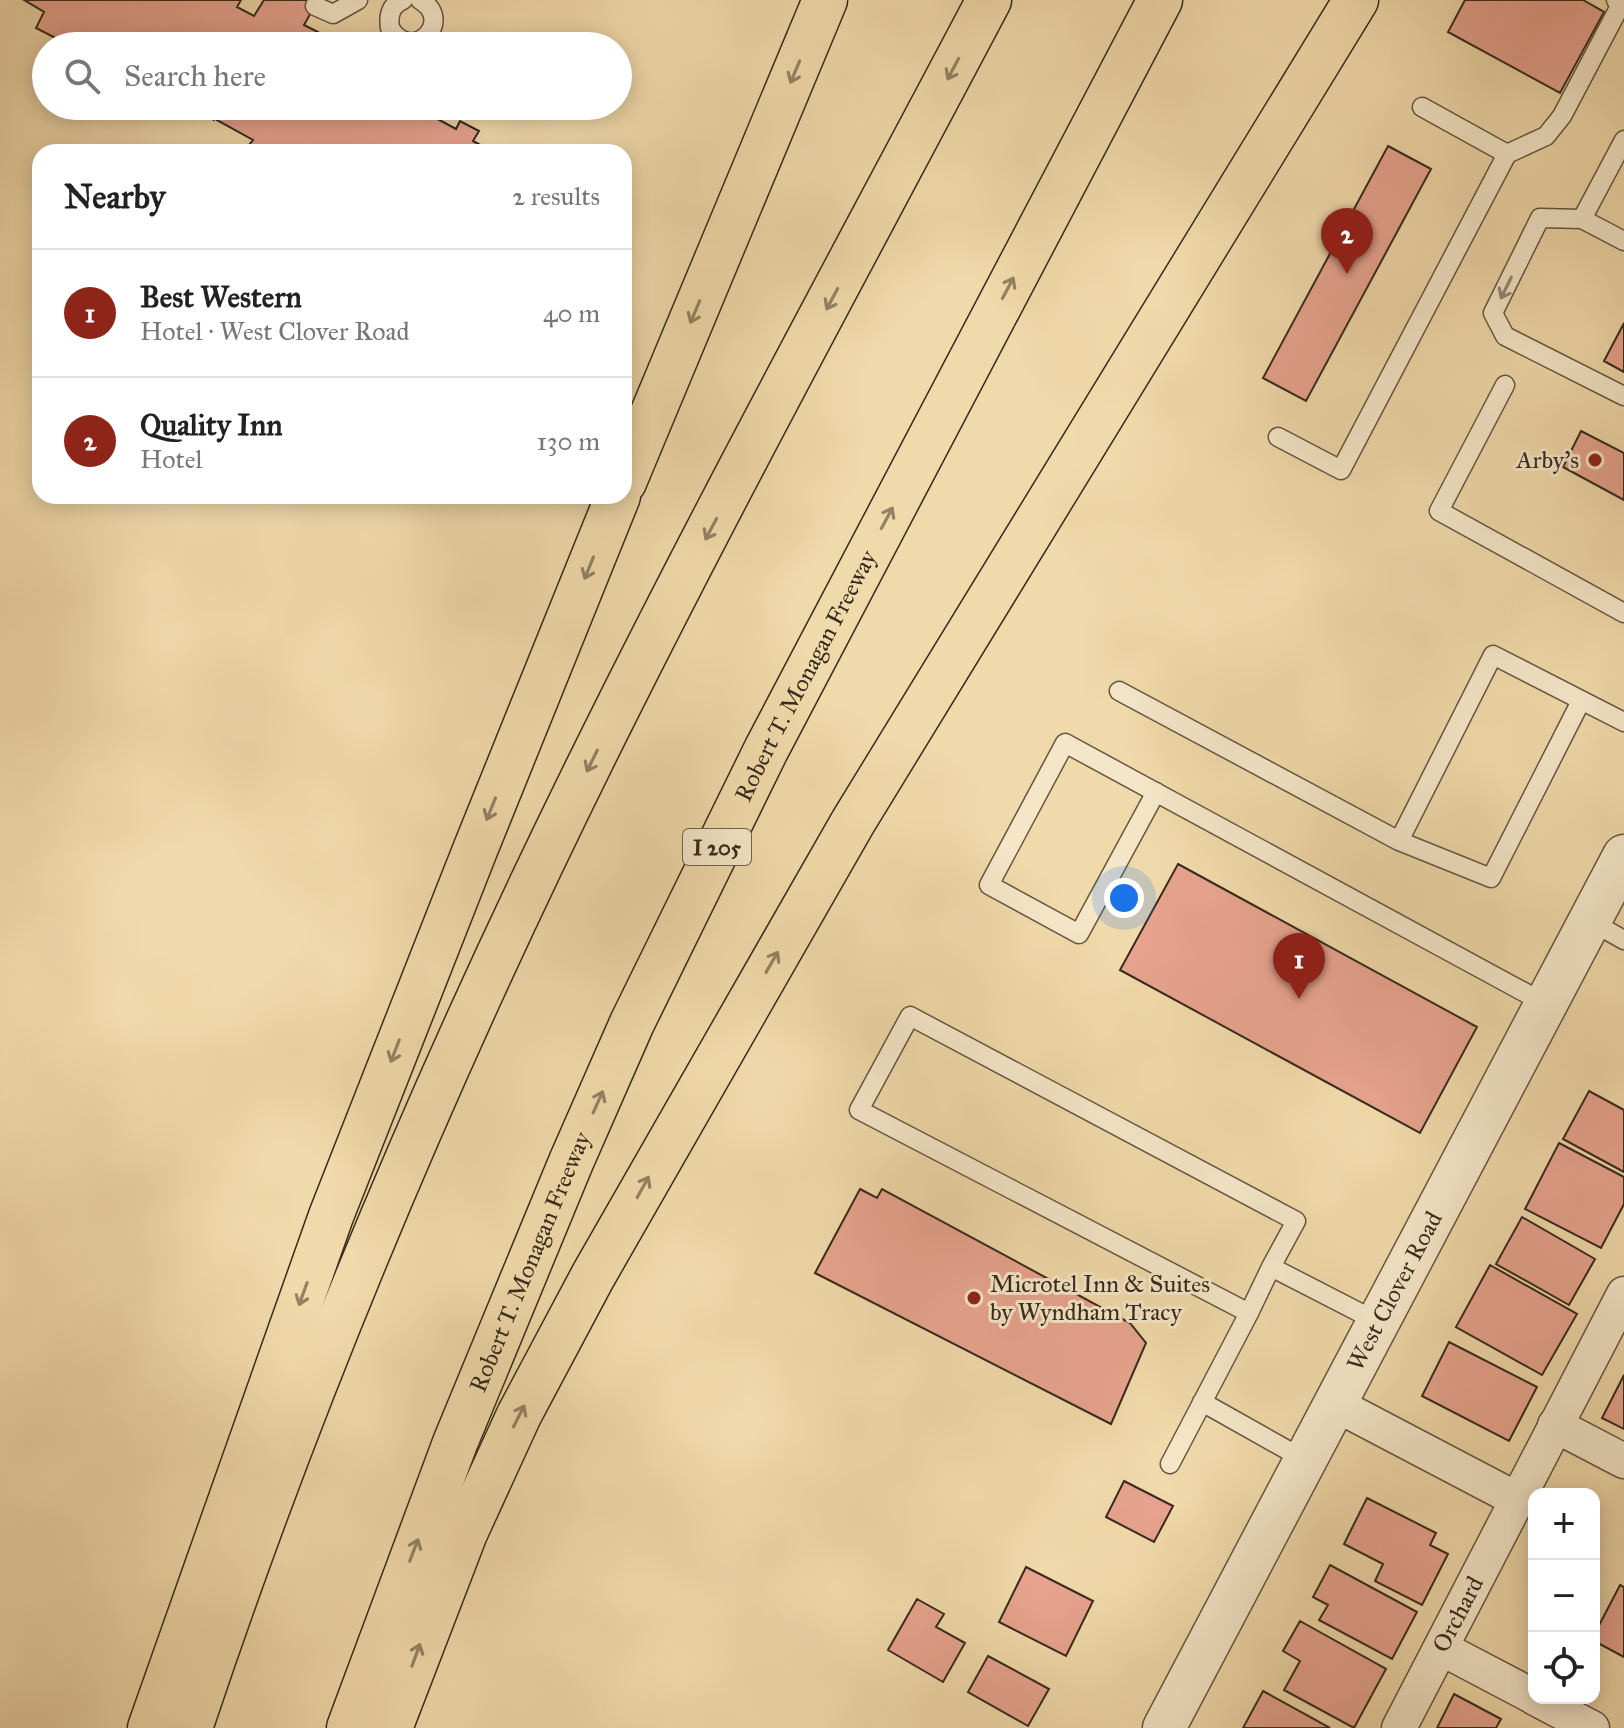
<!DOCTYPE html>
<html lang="en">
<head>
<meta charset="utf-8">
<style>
  :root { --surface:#fff; --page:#f2f2f2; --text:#222; --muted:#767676; --line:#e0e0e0; --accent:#8f2418 }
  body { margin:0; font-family:"IM FELL Great Primer",serif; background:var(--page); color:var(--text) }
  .controls { position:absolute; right:24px; bottom:24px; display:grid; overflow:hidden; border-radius:16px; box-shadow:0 4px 20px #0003 }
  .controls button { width:72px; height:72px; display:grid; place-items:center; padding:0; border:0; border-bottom:2px solid var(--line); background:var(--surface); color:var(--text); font:40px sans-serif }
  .you { position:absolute; left:1124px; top:898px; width:28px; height:28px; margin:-20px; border:6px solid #fff; border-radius:50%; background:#1a73e8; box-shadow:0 0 0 12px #1a73e833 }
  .badge { display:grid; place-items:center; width:52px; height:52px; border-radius:50%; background:var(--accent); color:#fff; font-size:26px; font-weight:700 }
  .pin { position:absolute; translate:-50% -66px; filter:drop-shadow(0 2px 4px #0008) }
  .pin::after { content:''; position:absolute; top:42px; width:28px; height:24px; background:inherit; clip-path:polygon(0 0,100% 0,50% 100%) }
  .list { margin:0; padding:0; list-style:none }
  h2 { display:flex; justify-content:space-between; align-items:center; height:104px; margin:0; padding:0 32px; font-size:34px }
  h2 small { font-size:26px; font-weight:400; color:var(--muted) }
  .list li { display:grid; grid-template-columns:52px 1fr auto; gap:24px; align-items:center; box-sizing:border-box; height:128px; padding:0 32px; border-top:2px solid var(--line) }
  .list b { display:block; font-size:30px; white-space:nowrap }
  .list p { margin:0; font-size:26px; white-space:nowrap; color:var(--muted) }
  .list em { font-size:26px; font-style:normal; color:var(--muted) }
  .icon { flex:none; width:44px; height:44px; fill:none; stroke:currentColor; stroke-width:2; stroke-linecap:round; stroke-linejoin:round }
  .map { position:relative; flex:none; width:1624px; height:1728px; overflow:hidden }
  .search { position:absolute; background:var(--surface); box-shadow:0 4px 20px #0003; left:32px; top:32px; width:600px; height:88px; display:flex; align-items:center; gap:20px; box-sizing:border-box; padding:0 28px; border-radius:44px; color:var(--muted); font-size:30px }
  .panel { position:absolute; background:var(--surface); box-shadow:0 4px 20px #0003; left:32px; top:144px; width:600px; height:360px; border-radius:24px }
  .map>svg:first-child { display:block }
  .building { fill:#e7a38e; stroke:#362a1c; stroke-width:2 }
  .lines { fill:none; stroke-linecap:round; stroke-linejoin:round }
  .service-casing { stroke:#645640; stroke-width:21 }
  .minor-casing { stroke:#645640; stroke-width:37 }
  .tertiary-casing { stroke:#645640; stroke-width:45 }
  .motorway-casing { stroke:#362a1c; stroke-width:47 }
  .service { stroke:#f5e6c8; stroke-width:18 }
  .minor { stroke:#f5e6c8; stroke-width:34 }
  .tertiary { stroke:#f5e6c8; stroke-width:42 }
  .motorway { stroke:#f0d9aa; stroke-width:44 }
  .oneway { stroke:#938263 }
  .oneway2 { stroke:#968872 }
  .poi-dot { fill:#8f2418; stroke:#f5e6c8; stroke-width:3 }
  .labels { text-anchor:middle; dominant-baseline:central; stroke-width:6; stroke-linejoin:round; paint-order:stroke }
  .shield { fill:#f5e6c8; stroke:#6f6250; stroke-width:2 }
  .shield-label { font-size:22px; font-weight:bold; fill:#362a1c }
  .poi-label { font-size:24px; fill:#362a1c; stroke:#f5e6c8; text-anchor:end }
  .street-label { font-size:24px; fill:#362a1c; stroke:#f5e6c8 }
</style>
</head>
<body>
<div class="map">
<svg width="1624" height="1728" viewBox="0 0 1624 1728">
  <rect width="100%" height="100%" fill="#f0d9aa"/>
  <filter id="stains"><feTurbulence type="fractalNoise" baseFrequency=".0025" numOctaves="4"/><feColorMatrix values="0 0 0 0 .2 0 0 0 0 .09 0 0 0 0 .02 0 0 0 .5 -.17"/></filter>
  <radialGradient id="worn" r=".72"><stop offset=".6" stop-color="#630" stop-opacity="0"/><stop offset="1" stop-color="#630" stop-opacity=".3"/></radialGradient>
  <!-- building -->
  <path class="building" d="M24,0H241L237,7L254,16L264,0H318L304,25L318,32L310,46H71L36,28L44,12Z
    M1465,0H1583L1604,12L1560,93L1448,32Z
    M186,106H222L214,120Z
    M224,106H414L456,129L460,121L479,131L473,141L493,152H261L249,145L253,140L217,120Z
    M1388,146L1431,169L1306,401L1263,378Z
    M1624,323V372L1604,361Z
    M1581,431L1624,453V500L1563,467Z
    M1178,864L1477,1027L1420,1133L1120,970Z
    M1589,1091L1624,1110V1172L1563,1139Z
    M1559,1143L1624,1177V1204L1601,1248L1525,1209Z
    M860,1189L877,1198L882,1189L1130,1323L1146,1343L1111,1424L815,1273Z
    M1522,1217L1595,1259L1569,1305L1496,1264Z
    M1490,1265L1577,1314L1542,1375L1456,1327Z
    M1449,1342L1537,1387L1509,1441L1422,1396Z
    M1624,1375V1429L1602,1418Z
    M1124,1481L1173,1506L1154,1542L1106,1517Z
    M1367,1498L1436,1533L1430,1545L1448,1554L1422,1605L1375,1581L1383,1564L1344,1544Z
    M1330,1565L1417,1612L1392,1659L1319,1620L1328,1605L1313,1597Z
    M1026,1567L1093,1601L1066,1656L999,1622Z
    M1620,1585L1624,1587V1657L1594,1641V1635Z
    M917,1599L944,1614L936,1627L965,1643L943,1682L888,1650Z
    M1300,1621L1386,1669L1354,1728L1284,1690L1300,1661L1283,1651Z
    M988,1656L1049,1689L1028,1726L968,1692Z
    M1263,1691L1330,1728H1243Z
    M1454,1694L1501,1719L1496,1728H1437Z"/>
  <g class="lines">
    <!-- service casing -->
    <g class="service-casing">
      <path id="service" d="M403,0C391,5 388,15 390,28C411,65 456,21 420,0
        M315,6L333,14L358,0
        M1422,107L1507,154
        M1582,219L1624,140
        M1624,241L1582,219L1540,218L1493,313L1505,336L1624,396
        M1505,385L1439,511L1624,613
        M1278,437L1341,470L1507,154L1546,136L1562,116L1620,6L1616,0
        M1119,691L1399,841L1493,655L1624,722
        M1156,792L1079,934L989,885L1065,743L1546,1004
        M1399,841L1491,878L1581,701
        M1590,921L1624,940
        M1271,1267L1296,1221L910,1016L859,1110L1249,1313L1271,1267L1378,1322
        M1202,1402L1305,1460
        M1170,1464L1249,1313"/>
    </g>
    <!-- minor casing -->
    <g class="minor-casing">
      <g id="minor">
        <path d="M1335,1404L1516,1499"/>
        <path d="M1555,1425L1624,1461"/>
        <path d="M1441,1648L1534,1697"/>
        <path d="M1535,1698L1592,1728"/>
        <path id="s1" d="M1399,1728L1624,1294"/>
      </g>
    </g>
    <!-- tertiary casing -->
    <g class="tertiary-casing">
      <g id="tertiary">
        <path id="s2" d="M1164,1728L1624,856"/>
      </g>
    </g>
    <!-- motorway casing -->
    <g class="motorway-casing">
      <g id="motorway">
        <path d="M624,482L825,0"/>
        <path d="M150,1728L331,1216L475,850L618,496"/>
        <path d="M190,1728C306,1380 451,1040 615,713C735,473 864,237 989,0"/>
        <path id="s3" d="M349,1728L455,1443L571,1162L632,1023L766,750L1160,0"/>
        <path d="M390,1728L465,1533L519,1415L593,1276L853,822L1356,0"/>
      </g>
    </g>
    <!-- service -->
    <use href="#service" class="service"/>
    <!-- minor -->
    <use href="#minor" class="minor"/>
    <!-- tertiary -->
    <use href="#tertiary" class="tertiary"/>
    <!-- motorway -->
    <use href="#motorway" class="motorway"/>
  </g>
  <!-- one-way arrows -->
  <defs><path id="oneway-shaft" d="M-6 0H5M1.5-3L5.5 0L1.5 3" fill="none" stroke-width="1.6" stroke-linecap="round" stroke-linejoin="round" transform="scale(2)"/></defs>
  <g class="oneway">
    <use href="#oneway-shaft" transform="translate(953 69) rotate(118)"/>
    <use href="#oneway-shaft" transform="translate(795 72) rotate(113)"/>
    <use href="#oneway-shaft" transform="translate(1008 288) rotate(-62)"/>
    <use href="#oneway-shaft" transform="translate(832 299) rotate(118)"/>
    <use href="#oneway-shaft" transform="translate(695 312) rotate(113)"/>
    <use href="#oneway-shaft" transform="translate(887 518) rotate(-62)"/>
    <use href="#oneway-shaft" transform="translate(711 529) rotate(118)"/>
    <use href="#oneway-shaft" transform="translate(589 568) rotate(112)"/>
    <use href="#oneway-shaft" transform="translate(592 761) rotate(116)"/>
    <use href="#oneway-shaft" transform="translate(491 809) rotate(112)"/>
    <use href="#oneway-shaft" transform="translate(772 962) rotate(-60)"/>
    <use href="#oneway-shaft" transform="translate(395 1051) rotate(111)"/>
    <use href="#oneway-shaft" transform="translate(598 1102) rotate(-66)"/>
    <use href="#oneway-shaft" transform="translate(643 1187) rotate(-61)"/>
    <use href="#oneway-shaft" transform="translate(303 1294) rotate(110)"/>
    <use href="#oneway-shaft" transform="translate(519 1416) rotate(-63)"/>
    <use href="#oneway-shaft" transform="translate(414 1550) rotate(-69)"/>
    <use href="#oneway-shaft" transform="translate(416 1655) rotate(-70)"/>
  </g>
  <use class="oneway2" href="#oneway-shaft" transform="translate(1506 288) rotate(116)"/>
  <!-- markers -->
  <g class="poi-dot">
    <circle cx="1595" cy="460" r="8"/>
    <circle cx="974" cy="1298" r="8"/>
  </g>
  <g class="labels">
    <!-- shield labels -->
    <rect class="shield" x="683" y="829" width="68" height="36" rx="6"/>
    <g class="shield-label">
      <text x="717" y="847">I 205</text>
    </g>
    <!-- poi labels -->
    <g class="poi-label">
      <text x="1579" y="460">Arby's</text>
      <text x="990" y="1284" text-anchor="start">Microtel Inn &amp; Suites<tspan x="990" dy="28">by Wyndham Tracy</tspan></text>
    </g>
    <!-- street labels -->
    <g class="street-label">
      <text stroke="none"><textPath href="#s3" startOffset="1148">Robert T. Monagan Freeway</textPath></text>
      <text stroke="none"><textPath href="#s3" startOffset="500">Robert T. Monagan Freeway</textPath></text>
      <text stroke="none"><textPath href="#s2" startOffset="494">West Clover Road</textPath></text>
      <text stroke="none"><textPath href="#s1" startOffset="128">Orchard</textPath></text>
    </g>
  </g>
  <rect width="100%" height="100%" filter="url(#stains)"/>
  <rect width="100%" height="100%" fill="url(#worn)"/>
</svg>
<div class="controls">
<button>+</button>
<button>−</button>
<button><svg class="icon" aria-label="locate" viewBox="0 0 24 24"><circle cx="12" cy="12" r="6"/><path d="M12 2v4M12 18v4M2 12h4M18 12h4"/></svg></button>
</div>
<div class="you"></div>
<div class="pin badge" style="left:1299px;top:999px">1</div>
<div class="pin badge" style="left:1347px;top:274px">2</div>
<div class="search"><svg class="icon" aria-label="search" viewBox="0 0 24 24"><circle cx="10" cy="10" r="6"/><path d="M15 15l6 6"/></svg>Search here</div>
<section class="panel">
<h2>Nearby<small>2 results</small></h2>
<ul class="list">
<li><span class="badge">1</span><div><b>Best Western</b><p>Hotel · West Clover Road</p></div><em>40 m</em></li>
<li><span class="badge">2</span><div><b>Quality Inn</b><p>Hotel</p></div><em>130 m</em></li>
</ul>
</section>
</div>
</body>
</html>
